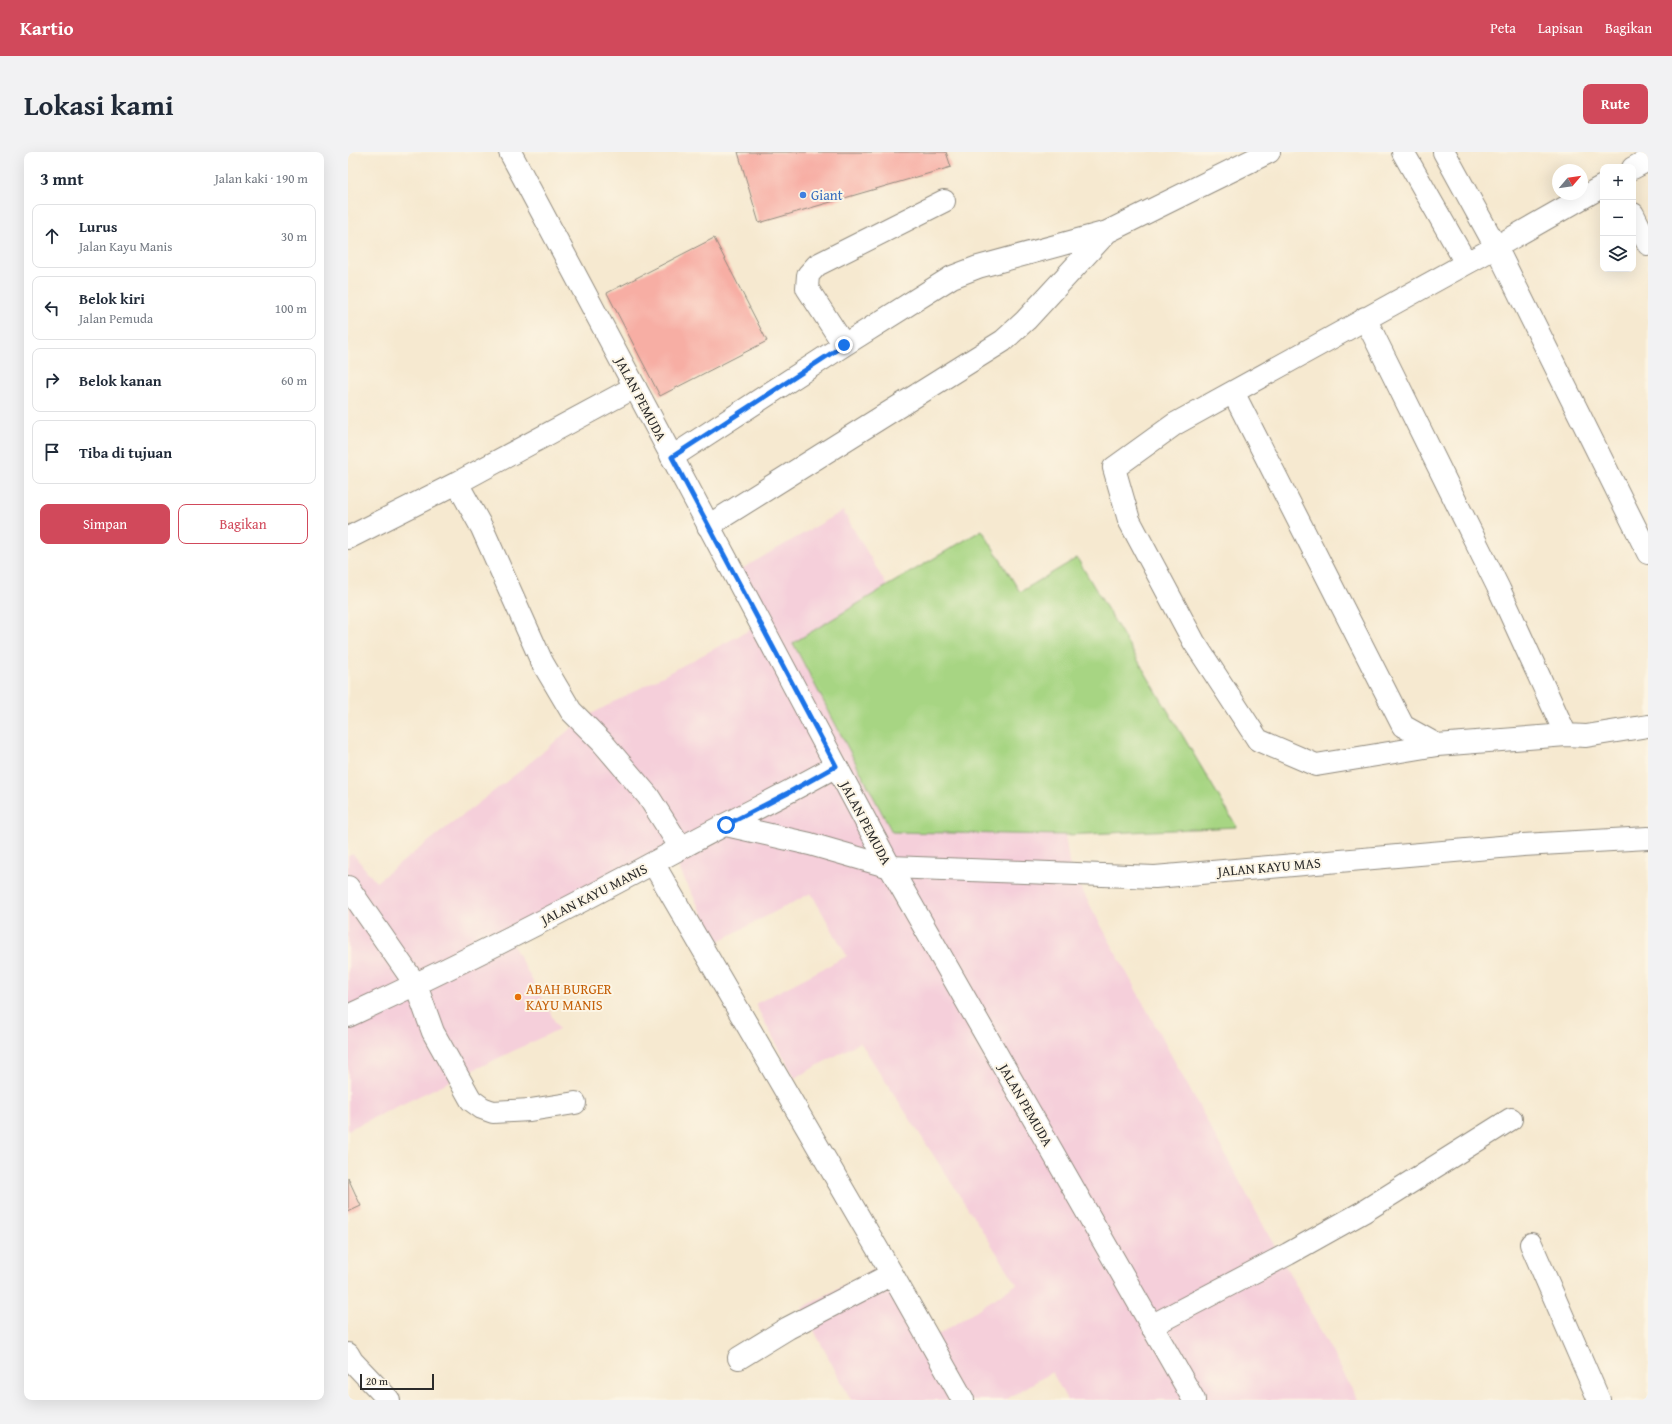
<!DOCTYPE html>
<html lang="id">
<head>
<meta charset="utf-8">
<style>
  :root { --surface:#fff; --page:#f2f2f3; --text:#1f2937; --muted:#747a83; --line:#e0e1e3; --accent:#d1495b }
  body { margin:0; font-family:"Gentium Book Plus",serif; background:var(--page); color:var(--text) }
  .controls { position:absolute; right:12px; top:12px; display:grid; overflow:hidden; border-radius:8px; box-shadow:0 4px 16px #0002 }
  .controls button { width:36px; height:36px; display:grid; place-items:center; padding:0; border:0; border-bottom:1px solid var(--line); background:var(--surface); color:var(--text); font:20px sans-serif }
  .compass { position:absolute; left:1204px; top:12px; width:36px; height:36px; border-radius:50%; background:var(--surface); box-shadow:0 4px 16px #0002; rotate:61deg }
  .scale { position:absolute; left:12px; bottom:10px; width:74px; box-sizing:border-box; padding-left:4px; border:2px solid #2b2b2b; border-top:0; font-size:11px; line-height:14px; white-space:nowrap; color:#2b2b2b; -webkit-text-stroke:3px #fcf5e5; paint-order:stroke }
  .stop { position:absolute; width:12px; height:12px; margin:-9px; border:3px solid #1a73e8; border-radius:50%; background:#fff }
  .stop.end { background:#1a73e8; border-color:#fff; box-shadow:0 1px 4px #0008 }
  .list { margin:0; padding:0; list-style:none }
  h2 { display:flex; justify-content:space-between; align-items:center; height:52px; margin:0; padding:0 16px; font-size:17px }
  h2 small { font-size:13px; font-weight:400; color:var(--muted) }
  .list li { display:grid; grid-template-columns:26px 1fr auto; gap:12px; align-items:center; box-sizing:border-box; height:64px; margin:0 8px 8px; padding:0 8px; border:1px solid var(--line); border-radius:8px }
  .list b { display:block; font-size:15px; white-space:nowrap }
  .list p { margin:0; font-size:13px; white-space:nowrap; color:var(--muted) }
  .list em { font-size:13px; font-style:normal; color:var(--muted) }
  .actions { display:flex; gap:8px; padding:12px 16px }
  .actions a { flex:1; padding:9px 0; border:1px solid var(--accent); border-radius:8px; text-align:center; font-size:14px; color:var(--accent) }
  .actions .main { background:var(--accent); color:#fff }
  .icon { flex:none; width:22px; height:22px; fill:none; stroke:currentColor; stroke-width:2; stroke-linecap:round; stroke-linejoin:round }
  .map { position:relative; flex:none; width:1300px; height:1248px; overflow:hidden; border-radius:8px }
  header { display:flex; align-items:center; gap:24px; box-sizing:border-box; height:56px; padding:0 20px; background:var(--accent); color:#fff }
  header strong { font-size:19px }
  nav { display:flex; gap:22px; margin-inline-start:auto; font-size:14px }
  .intro { display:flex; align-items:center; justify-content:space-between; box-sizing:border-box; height:96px; padding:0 24px }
  h1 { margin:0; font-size:28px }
  .button { padding:10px 18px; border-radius:8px; background:var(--accent); color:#fff; font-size:14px; font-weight:700 }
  main { display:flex; gap:24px; padding:0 24px }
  aside { flex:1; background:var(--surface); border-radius:8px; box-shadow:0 4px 16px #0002 }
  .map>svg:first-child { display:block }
  .built { fill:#f5cfda }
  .green { fill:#a7d583; stroke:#698057 }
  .building { fill:#f7aea4 }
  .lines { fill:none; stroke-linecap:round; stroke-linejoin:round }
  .minor-casing { stroke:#908a7e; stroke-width:24 }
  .major-casing { stroke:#908a7e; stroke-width:24 }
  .minor { stroke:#fff; stroke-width:22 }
  .major { stroke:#fff; stroke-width:22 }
  .route { stroke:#1a73e8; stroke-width:5 }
  .shop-dot { fill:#3f7fe0; stroke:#fcf5e5; stroke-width:1.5 }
  .food-dot { fill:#e8710a; stroke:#fcf5e5; stroke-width:1.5 }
  .labels { text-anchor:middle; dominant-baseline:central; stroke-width:4; stroke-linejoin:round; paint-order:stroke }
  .shop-label { font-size:14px; fill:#366cbe; stroke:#fcf5e5; text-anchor:start }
  .street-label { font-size:14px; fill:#2b2b2b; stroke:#fcf5e5 }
  .food-label { font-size:14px; fill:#c56008; stroke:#fcf5e5; text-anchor:start }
</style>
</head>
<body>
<header>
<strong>Kartio</strong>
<nav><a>Peta</a><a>Lapisan</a><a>Bagikan</a></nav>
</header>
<div class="intro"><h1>Lokasi kami</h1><a class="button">Rute</a></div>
<main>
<aside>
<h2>3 mnt<small>Jalan kaki · 190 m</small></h2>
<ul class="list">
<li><svg class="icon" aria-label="ahead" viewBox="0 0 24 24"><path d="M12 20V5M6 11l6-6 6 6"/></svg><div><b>Lurus</b><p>Jalan Kayu Manis</p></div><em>30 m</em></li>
<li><svg class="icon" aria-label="left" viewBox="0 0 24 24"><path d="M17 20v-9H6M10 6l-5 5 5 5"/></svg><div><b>Belok kiri</b><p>Jalan Pemuda</p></div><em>100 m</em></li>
<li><svg class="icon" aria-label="right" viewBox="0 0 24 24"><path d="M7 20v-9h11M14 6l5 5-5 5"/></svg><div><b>Belok kanan</b></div><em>60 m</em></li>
<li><svg class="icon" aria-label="arrive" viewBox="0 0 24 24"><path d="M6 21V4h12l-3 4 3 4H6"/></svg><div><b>Tiba di tujuan</b></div></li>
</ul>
<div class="actions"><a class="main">Simpan</a><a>Bagikan</a></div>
</aside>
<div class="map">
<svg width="1300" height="1248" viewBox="0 0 1300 1248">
  <rect width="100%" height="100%" fill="#fcf5e5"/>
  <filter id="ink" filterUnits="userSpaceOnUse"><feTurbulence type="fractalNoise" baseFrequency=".025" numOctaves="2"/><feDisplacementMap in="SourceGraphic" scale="8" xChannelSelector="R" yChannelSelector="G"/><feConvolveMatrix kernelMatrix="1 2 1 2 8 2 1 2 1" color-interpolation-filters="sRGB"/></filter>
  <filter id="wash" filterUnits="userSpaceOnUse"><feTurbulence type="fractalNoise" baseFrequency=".012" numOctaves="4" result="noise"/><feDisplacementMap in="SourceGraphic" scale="16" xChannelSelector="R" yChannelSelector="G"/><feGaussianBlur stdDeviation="0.9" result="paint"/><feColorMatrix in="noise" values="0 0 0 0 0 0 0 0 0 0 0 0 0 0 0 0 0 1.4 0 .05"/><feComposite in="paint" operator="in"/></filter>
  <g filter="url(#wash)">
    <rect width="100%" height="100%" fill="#f6e9d0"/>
    <!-- built -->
    <path class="built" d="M495,359L539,434L445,492L544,680L717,683L722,716L1010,1248H719L704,1220L657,1248H503L454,1156L535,1113L576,1192L669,1132L512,890L447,926L407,852L499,804L463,741L369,790L326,707L161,786L211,877L0,978V704L5,702L28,730L172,619L234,567L409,474L383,423Z"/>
    <!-- green -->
    <path class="green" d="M634,378L672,440L729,406L889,675L717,683L544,680L445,491L539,434Z"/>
    <g id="blocks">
      <!-- building -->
      <path class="building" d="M390,0H598L603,15L411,71Z
        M366,86L419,189L312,244L259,141Z
        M0,1026L13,1054L0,1060Z"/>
    </g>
  </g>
  <g filter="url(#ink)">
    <use href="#blocks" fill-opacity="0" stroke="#908a7e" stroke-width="1"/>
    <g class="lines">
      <!-- minor casing -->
      <g class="minor-casing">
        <path id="minor" d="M1055,0L1118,111
          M1096,0L1148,95L1300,401
          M1285,16L1300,8
          M1285,62L1300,92
          M1017,166L1151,437L1218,583L1238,584L1300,574
          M496,193L459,136L460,123L469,113L596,49
          M885,240L1055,574L1089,593L1218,583
          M324,305L496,193L604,125L630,115L759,80L921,0
          M109,331L134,376L194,510L223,559L254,590L300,644L333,696
          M360,374L655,189L678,168L759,80
          M0,386L109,331L287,235
          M1089,593L968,613L910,588L846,490L781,368L766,316L827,272L1148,95L1255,34
          M378,673L462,692L542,715L807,725L1175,693L1300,686
          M305,711L544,1122L615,1248
          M0,735L68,833L85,880L123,948L134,956L145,960L182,958L227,951
          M0,864C113,812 224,755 333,696C384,668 437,643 488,614
          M1183,1092L1251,1248
          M803,1174L940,1102L1015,1060L1163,967
          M0,1202L4,1209L41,1248
          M391,1206L440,1176L544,1122"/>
      </g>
      <!-- major casing -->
      <g class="major-casing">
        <path id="major" d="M162,0L542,715L846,1248"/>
      </g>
      <!-- minor -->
      <use href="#minor" class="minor"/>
      <!-- major -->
      <use href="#major" class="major"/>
    </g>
  </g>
  <g class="lines" filter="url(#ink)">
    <!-- route -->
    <path class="route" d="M378,673L440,641L488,614L324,305L496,193"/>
  </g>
  <!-- markers -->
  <circle class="shop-dot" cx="455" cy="43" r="4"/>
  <circle class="food-dot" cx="170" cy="845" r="4"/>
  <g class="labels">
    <!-- shop labels -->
    <g class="shop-label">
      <text x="463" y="43">Giant</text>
    </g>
    <!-- street labels -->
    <g class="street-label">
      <text transform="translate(293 247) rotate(62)">JALAN PEMUDA</text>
      <text transform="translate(518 671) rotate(62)">JALAN PEMUDA</text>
      <text transform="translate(921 715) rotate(-5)">JALAN KAYU MAS</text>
      <text transform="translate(246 742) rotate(-27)">JALAN KAYU MANIS</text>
      <text transform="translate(678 953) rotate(60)">JALAN PEMUDA</text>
    </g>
    <!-- food labels -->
    <g class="food-label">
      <text x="178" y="837">ABAH BURGER<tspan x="178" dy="16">KAYU MANIS</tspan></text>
    </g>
  </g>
</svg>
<div class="controls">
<button>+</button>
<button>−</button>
<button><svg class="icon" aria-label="layers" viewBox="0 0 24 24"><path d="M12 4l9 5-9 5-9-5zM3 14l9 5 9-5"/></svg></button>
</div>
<svg class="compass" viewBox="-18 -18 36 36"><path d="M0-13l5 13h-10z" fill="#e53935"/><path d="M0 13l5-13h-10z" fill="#747a83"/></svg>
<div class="scale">20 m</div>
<div class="stop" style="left:378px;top:673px"></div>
<div class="stop end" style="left:496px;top:193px"></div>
</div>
</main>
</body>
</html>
